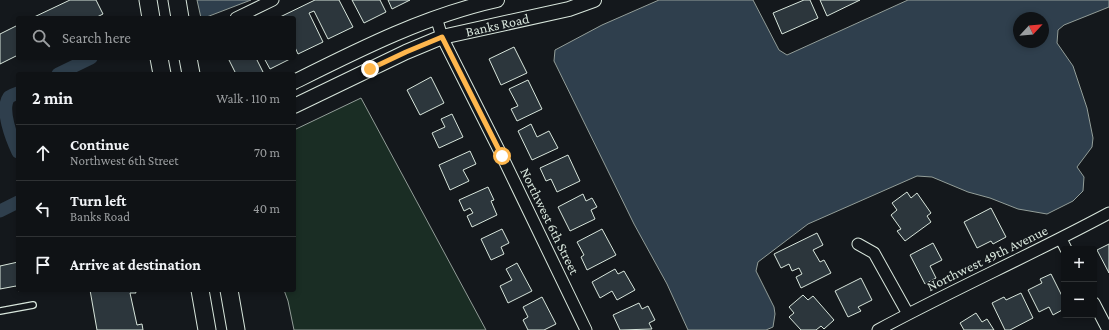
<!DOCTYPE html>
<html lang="en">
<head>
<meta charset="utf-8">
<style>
  :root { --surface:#0f1215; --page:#1d2022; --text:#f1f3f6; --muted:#9b9ea0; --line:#2f3234 }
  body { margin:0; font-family:"Crimson Pro",serif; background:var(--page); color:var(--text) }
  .controls { position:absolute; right:12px; bottom:12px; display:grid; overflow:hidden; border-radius:4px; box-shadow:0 2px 6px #0003 }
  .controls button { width:36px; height:36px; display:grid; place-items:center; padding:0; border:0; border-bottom:1px solid var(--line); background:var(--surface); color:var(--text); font:20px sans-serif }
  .compass { position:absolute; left:1013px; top:12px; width:36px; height:36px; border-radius:50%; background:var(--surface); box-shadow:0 2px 6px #0003; rotate:64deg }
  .stop { position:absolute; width:12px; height:12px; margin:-9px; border:3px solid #ffb74d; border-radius:50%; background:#fff }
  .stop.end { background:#ffb74d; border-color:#fff; box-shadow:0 1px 4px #0008 }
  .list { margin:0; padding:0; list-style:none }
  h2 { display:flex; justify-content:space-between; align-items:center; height:52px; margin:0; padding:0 16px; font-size:17px }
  h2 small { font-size:13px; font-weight:400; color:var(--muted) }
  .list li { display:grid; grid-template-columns:26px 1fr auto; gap:12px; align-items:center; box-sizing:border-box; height:56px; padding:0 16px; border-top:1px solid var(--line) }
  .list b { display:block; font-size:15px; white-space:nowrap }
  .list p { margin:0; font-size:13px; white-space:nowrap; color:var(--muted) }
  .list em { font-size:13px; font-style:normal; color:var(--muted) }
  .icon { flex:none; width:22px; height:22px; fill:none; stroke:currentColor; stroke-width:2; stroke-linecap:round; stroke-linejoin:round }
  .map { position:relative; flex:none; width:1109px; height:330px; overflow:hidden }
  .search { position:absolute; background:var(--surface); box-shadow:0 2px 6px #0003; left:16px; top:16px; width:280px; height:44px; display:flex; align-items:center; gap:10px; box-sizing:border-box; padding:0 14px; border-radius:4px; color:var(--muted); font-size:15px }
  .panel { position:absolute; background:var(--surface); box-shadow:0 2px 6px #0003; left:16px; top:72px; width:280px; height:220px; border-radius:4px }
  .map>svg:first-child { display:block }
  .green { fill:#1a2d24; stroke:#939e99 }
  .water { fill:#2f3f4d; stroke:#939e99; fill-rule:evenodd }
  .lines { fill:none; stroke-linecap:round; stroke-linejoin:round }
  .canal { stroke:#2f3f4d; stroke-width:13 }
  .building { fill:#2c363c; stroke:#d8e6dc }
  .service-casing { stroke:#d8e6dc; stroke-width:8 }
  .minor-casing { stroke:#d8e6dc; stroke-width:13 }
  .tertiary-casing { stroke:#d8e6dc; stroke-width:16 }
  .primary-casing { stroke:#d8e6dc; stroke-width:19 }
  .service { stroke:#14181c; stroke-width:5.5 }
  .minor { stroke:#14181c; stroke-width:11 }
  .tertiary { stroke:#14181c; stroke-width:14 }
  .primary { stroke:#14181c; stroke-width:17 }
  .route { stroke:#ffb74d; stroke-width:5 }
  .labels { text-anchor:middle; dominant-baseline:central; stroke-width:3; stroke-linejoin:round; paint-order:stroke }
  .street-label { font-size:14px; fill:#d8e6dc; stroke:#14181c }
</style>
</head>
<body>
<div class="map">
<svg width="1109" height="330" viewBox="0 0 1109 330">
  <rect width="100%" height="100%" fill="#14181c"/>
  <!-- green -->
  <path class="green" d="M361,98L486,330H294L288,301L284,290H294V130Z"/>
  <!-- water -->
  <path class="water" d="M197,0H251L204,18H201Z
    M659,0H753L779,50L787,55L908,0H1109V7L1064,25L1058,30L1057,43L1073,66L1087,108L1093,138L1092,147L1077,167L1084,177L1083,191L1073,201L1047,214L1018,209L990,198L968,192L932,177L917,176L808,224L758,262L756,271L774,307L775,314L773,327L766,330H688L667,284L634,224L554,61L555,50L602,25ZM1019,18H1043V42H1019Z"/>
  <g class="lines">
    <!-- canal -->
    <path class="canal" d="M58,74L91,58
      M18,93C15,94 12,95 9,97C0,109 12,139 18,152
      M0,211L18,202"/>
  </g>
  <!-- building -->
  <path class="building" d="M70,0H96L103,14L95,18H32Z
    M315,0H339L353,27L328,39L314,11L309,13L323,42L298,54L294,45V18L280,17Z
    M352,0H380L386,12L364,23Z
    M388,0H410L392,9Z
    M804,0H810L818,18L782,34L773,13Z
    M820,0H860L827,16Z
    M18,25V55L0,64V34Z
    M514,47L527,73L501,85L489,59Z
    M228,58H256L263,72L259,74H236Z
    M264,58H292L270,69Z
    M431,77L444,103L420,115L407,90Z
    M528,80L542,109L517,121L511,109L518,106L509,89Z
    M452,114L463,137L439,148L432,133L445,127L441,119Z
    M531,124L537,137L549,131L558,148L532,160L518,131Z
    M470,151L476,164L463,170L469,181L450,190L439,165Z
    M568,155L580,181L557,192L551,179L546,181L540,168Z
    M488,187L494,200L491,201L497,215L472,227L467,216L473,213L470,208L464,211L459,200Z
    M907,192L911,198L917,193L931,213L927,216L931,222L905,241L897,231L901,229L891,215L897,210L892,203Z
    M583,194L586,201L592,198L597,207L591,210L595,219L570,231L558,207Z
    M991,208L1006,237L993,244L991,241L977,248L964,222Z
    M502,229L509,243L501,247L504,254L491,260L481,239Z
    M602,229L616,255L587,270L581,257L584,255L577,242Z
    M817,233L823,245L813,250L820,262L824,260L831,273L801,288L796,277L802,274L799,268L792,271L789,264L781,268L774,254Z
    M933,243L942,260L930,266L936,278L925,284L910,255Z
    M1109,244V273L1097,250Z
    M18,262V290H23L18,291L16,286L0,289V266Z
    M517,263L532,291L508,303L500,286L512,280L506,269Z
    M615,269L618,274L624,271L635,290L617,300L612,291L600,298L592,282Z
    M1051,274L1064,300V309L1053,315L1049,307L1039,312L1028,290L1042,283L1040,279Z
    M861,278L872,300L858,307L861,311L848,317L835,291Z
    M90,290H135L136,293H130L137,325L142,324L143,330H97Z
    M1021,293L1033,318L1010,330H1005L992,303L1004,297L1006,300Z
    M803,295L808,300L813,296L834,320L824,329L821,326L816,330H801L789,317L794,313L789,307Z
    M542,297L556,324L544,330H528L523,320L528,317L523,307Z
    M639,303L642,309L648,306L655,320L649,323L652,329L620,330L613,315Z
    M976,313L982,322L987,319L994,330H964L960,323Z"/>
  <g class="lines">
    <!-- service casing -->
    <g class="service-casing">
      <path id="service" d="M0,311L33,305"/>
    </g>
    <!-- minor casing -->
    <g class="minor-casing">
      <path id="minor" d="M436,17L442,37L502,156L586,330
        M236,18L273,0
        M1061,239L1066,249
        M858,244L874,253L908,314
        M1094,303L1108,330
        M878,330C954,289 1033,254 1109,213"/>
    </g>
    <!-- tertiary casing -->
    <g class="tertiary-casing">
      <g id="tertiary">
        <path d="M294,82C360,49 425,16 497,0"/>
        <path id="s1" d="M294,106L406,52L442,37L569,9L594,0"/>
      </g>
    </g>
    <!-- primary casing -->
    <g class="primary-casing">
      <path id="primary" d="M148,0L151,18
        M177,0L180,18
        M159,58L162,74
        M188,58L191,74
        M200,290L207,330
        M229,290L236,330"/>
    </g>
    <!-- service -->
    <use href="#service" class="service"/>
    <!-- minor -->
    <use href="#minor" class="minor"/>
    <!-- tertiary -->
    <use href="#tertiary" class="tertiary"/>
    <!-- primary -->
    <use href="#primary" class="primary"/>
  </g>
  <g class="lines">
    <!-- route -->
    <path class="route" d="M370,69L406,52L442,37L502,156"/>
  </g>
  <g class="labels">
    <!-- street labels -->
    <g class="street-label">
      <text stroke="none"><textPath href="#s1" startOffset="220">Banks Road</textPath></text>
      <text transform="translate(550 221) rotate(64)">Northwest 6th Street</text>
      <text transform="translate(987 258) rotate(-26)">Northwest 49th Avenue</text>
    </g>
  </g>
</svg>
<div class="controls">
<button>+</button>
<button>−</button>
</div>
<svg class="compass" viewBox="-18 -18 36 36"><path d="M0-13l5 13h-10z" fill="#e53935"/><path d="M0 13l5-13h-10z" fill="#9b9ea0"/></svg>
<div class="stop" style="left:502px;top:156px"></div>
<div class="stop end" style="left:370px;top:69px"></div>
<div class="search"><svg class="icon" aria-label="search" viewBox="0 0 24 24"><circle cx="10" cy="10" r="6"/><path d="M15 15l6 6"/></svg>Search here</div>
<section class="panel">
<h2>2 min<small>Walk · 110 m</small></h2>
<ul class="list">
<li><svg class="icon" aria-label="ahead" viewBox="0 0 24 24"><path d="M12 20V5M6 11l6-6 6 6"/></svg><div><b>Continue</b><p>Northwest 6th Street</p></div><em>70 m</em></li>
<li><svg class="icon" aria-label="left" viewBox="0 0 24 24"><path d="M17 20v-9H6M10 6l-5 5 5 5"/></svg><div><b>Turn left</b><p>Banks Road</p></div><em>40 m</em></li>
<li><svg class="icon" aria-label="arrive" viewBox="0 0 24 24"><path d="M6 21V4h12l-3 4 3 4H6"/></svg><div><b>Arrive at destination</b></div></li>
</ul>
</section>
</div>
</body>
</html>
